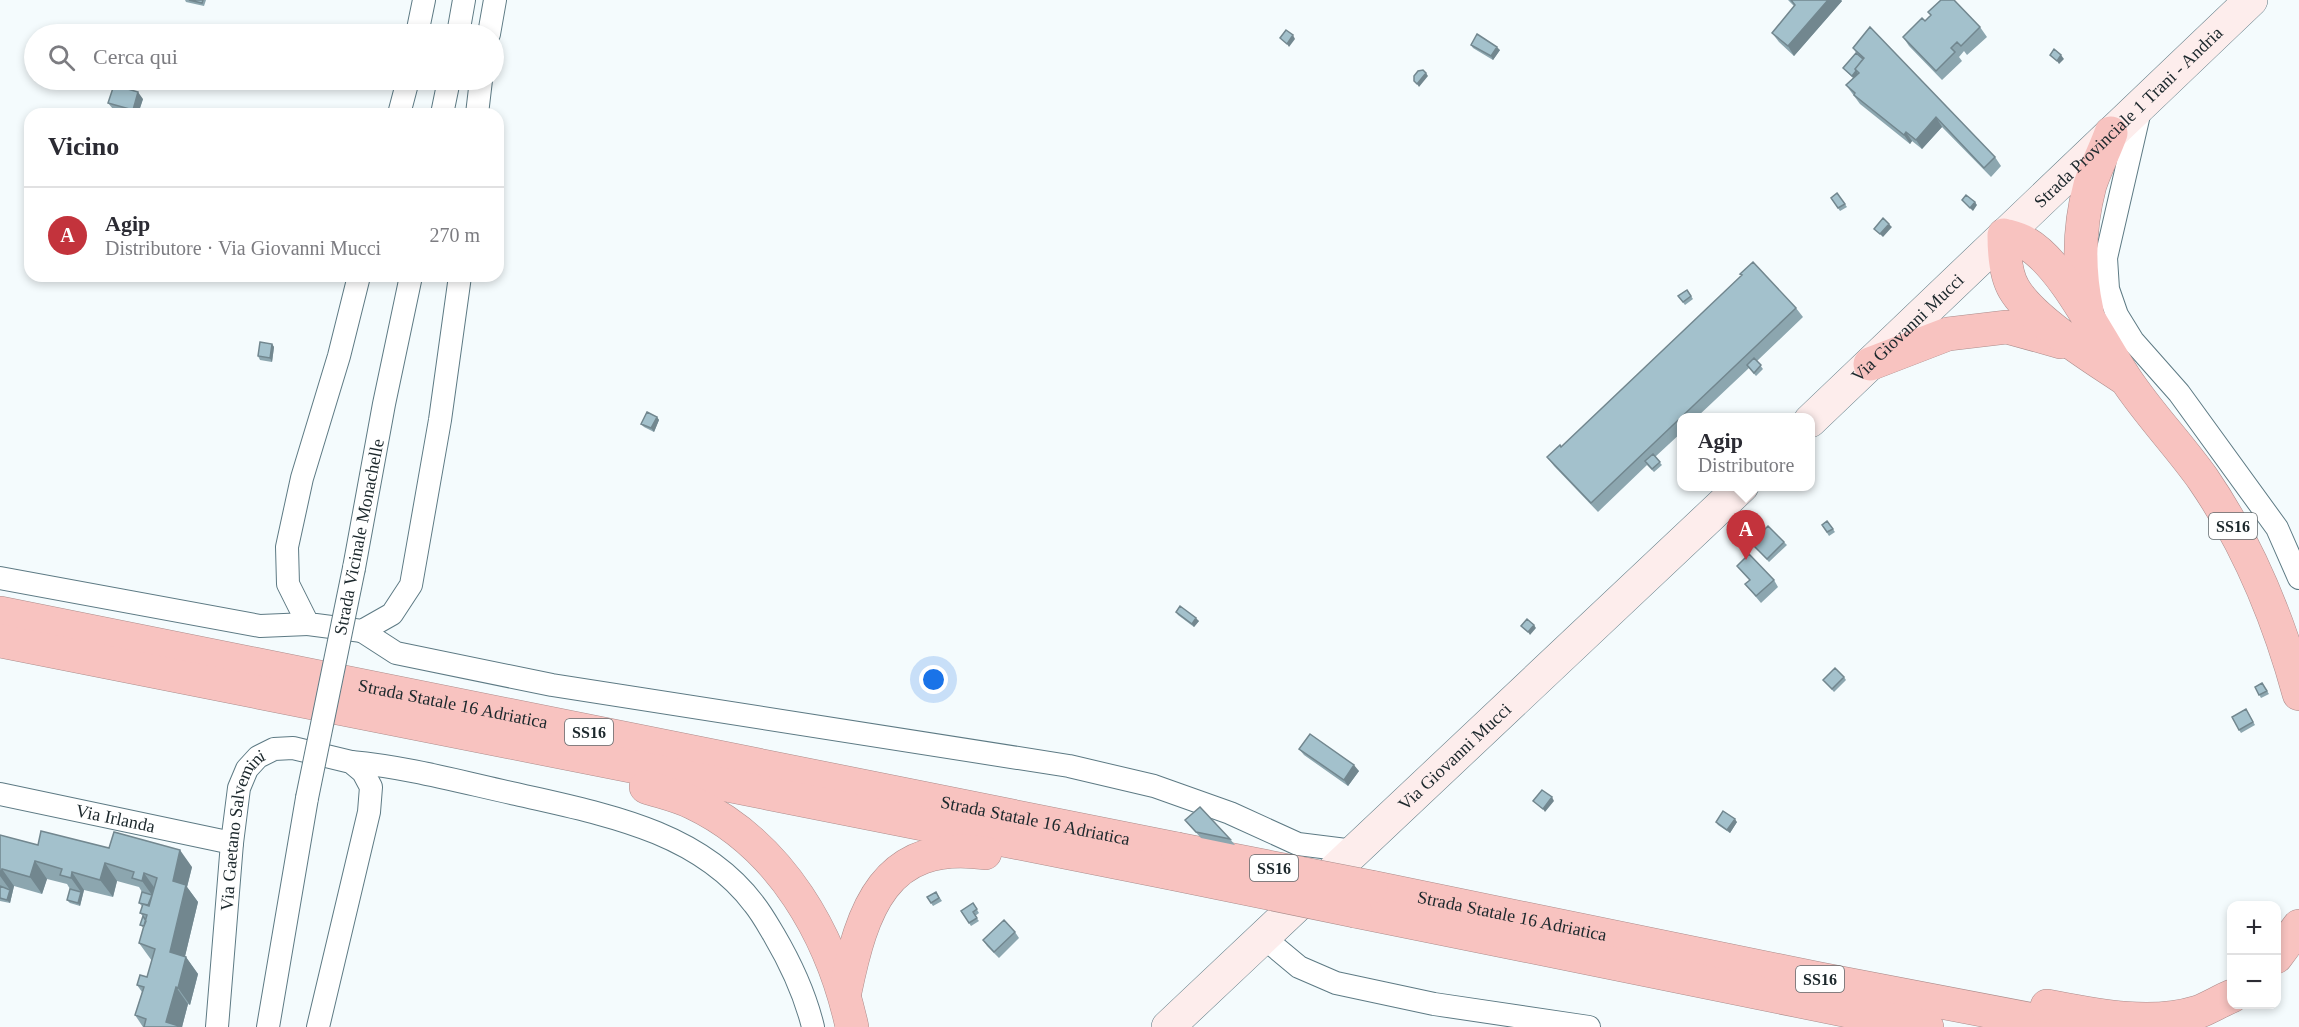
<!DOCTYPE html>
<html lang="it">
<head>
<meta charset="utf-8">
<style>
  :root { --surface:#fff; --page:#f7f7f7; --text:#2b2b33; --muted:#7c7c81; --line:#e1e1e2; --accent:#c3333c }
  body { margin:0; font-family:Georgia,serif; background:var(--page); color:var(--text) }
  .controls { position:absolute; right:18px; bottom:18px; display:grid; overflow:hidden; border-radius:12px; box-shadow:0 3px 9px #0003 }
  .controls button { width:54px; height:54px; display:grid; place-items:center; padding:0; border:0; border-bottom:2px solid var(--line); background:var(--surface); color:var(--text); font:30px sans-serif }
  .you { position:absolute; left:934px; top:680px; width:21px; height:21px; margin:-15px; border:4px solid #fff; border-radius:50%; background:#1a73e8; box-shadow:0 0 0 9px #1a73e833 }
  .badge { display:grid; place-items:center; width:39px; height:39px; border-radius:50%; background:var(--accent); color:#fff; font-size:20px; font-weight:700 }
  .pin { position:absolute; translate:-50% -50px; filter:drop-shadow(0 2px 3px #0008) }
  .pin::after { content:''; position:absolute; top:32px; width:21px; height:18px; background:inherit; clip-path:polygon(0 0,100% 0,50% 100%) }
  .popup { position:absolute; left:1677px; top:413px; width:138px; height:78px; box-sizing:border-box; display:grid; place-content:center; border-radius:12px; background:var(--surface); filter:drop-shadow(0 2px 4px #0005); font-size:20px; white-space:nowrap; color:var(--muted) }
  .popup b { font-size:22px; color:var(--text) }
  .popup::after { content:''; position:absolute; left:50%; top:100%; margin-left:-12px; border:12px solid transparent; border-top-color:var(--surface) }
  .list { margin:0; padding:0; list-style:none }
  h2 { display:flex; justify-content:space-between; align-items:center; height:78px; margin:0; padding:0 24px; font-size:26px }
  h2 small { font-size:20px; font-weight:400; color:var(--muted) }
  .list li { display:grid; grid-template-columns:39px 1fr auto; gap:18px; align-items:center; box-sizing:border-box; height:96px; padding:0 24px; border-top:2px solid var(--line) }
  .list b { display:block; font-size:22px; white-space:nowrap }
  .list p { margin:0; font-size:20px; white-space:nowrap; color:var(--muted) }
  .list em { font-size:20px; font-style:normal; color:var(--muted) }
  .icon { flex:none; width:33px; height:33px; fill:none; stroke:currentColor; stroke-width:2; stroke-linecap:round; stroke-linejoin:round }
  .map { position:relative; flex:none; width:2299px; height:1027px; overflow:hidden }
  .search { position:absolute; background:var(--surface); box-shadow:0 3px 9px #0003; left:24px; top:24px; width:480px; height:66px; display:flex; align-items:center; gap:15px; box-sizing:border-box; padding:0 21px; border-radius:33px; color:var(--muted); font-size:22px }
  .panel { position:absolute; background:var(--surface); box-shadow:0 3px 9px #0003; left:24px; top:108px; width:480px; height:174px; border-radius:18px }
  .map>svg:first-child { display:block }
  .lines { fill:none; stroke-linecap:round; stroke-linejoin:round }
  .street-casing { stroke:#5d7a84; stroke-width:24 }
  .secondary-casing { stroke:#5d7a84; stroke-width:34 }
  .highway-casing { stroke:#ab8d8c; stroke-width:34 }
  .street { stroke:#fff; stroke-width:22 }
  .secondary { stroke:#fdedec; stroke-width:33 }
  .highway { stroke:#f8c3c0; stroke-width:33 }
  .street-bridge-casing { stroke:#5d7a84; stroke-width:24; stroke-linecap:butt }
  .highway-bridge-casing { stroke:#ab8d8c; stroke-width:34; stroke-linecap:butt }
  .street-bridge { stroke:#fff; stroke-width:22 }
  .highway-bridge { stroke:#f8c3c0; stroke-width:33 }
  .wall { fill:#8ca6af }
  .shaded-wall { fill:#72878f }
  .building { fill:#a3c1cc; stroke:#72878f; stroke-width:1.5 }
  .labels { text-anchor:middle; dominant-baseline:central; stroke-width:6; stroke-linejoin:round; paint-order:stroke }
  .shield { fill:#fff; stroke:#60686b; stroke-width:1.5 }
  .shield-label { font-size:16px; font-weight:bold; fill:#1c282c }
  .street-label { font-size:18px; fill:#1c282c; stroke:#fff }
</style>
</head>
<body>
<div class="map">
<svg width="2299" height="1027" viewBox="0 0 2299 1027">
  <rect width="100%" height="100%" fill="#f4fbfd"/>
  <g class="lines">
    <!-- street casing -->
    <g class="street-casing">
      <g id="street">
        <path d="M417,34L424,0"/>
        <path d="M458,34L464,0"/>
        <path d="M489,34L495,0"/>
        <path d="M2141,106L2106,258L2108,289L2117,315L2133,341L2179,393L2277,528L2299,578"/>
        <path d="M399,114L408,80"/>
        <path d="M442,114L449,80"/>
        <path d="M477,114L481,80"/>
        <path d="M359,276L339,356L302,478L287,547L288,584L308,624L362,631L392,614L411,585L440,420L460,276"/>
        <path d="M354,568L384,404L411,276"/>
        <path d="M0,578L260,626L308,624"/>
        <path d="M362,631L396,653L552,685L1069,766L1154,786L1230,813L1298,844L1354,851"/>
        <path d="M351,762C407,767 461,782 516,794C602,814 698,830 754,904C762,914 768,925 774,935C791,964 805,994 813,1027"/>
        <path id="s1" d="M0,794L232,843"/>
        <path d="M1263,937L1299,967L1336,983L1434,1004L1589,1027"/>
        <path id="s2" d="M217,1027L232,843L239,788L247,769L258,757L274,749L293,748L351,762L363,772L371,787L369,812L318,1027"/>
        <path d="M268,1027L307,798"/>
      </g>
    </g>
    <!-- secondary casing -->
    <g class="secondary-casing">
      <g id="secondary">
        <path id="s3" d="M1810,421L2251,0"/>
        <path id="s4" d="M1168,1027L1742,486"/>
      </g>
    </g>
    <!-- highway casing -->
    <g class="highway-casing">
      <g id="highway">
        <path d="M2087,311C2078,269 2079,226 2090,185C2096,167 2105,150 2111,133"/>
        <path d="M1870,364L1948,334L2007,327L2061,342"/>
        <path d="M2125,379C2094,358 2033,321 2014,289C2005,274 2004,252 2004,235C2011,237 2020,239 2026,243C2065,266 2099,340 2125,378C2148,413 2178,444 2203,479C2249,546 2278,617 2299,694"/>
        <path id="s5" d="M0,613L1177,849"/>
        <path d="M0,641L1175,874"/>
        <path d="M646,787C661,792 679,796 693,803C781,845 832,935 852,1027"/>
        <path id="s6" d="M1371,887L1820,979L2071,1027"/>
        <path d="M1355,911L1927,1027"/>
        <path d="M2276,957L2299,926"/>
        <path d="M845,992C862,910 884,839 985,853"/>
        <path d="M2047,1006C2094,1015 2150,1027 2198,1012C2209,1008 2220,1001 2232,996"/>
      </g>
    </g>
    <!-- street -->
    <use href="#street" class="street"/>
    <!-- secondary -->
    <use href="#secondary" class="secondary"/>
    <!-- highway -->
    <use href="#highway" class="highway"/>
    <!-- street-bridge casing -->
    <g class="street-bridge-casing">
      <path id="street-bridge" d="M307,798L354,568"/>
    </g>
    <!-- highway-bridge casing -->
    <g class="highway-bridge-casing">
      <path id="highway-bridge" d="M1177,849L1371,887
        M1175,874L1355,911"/>
    </g>
    <!-- street-bridge -->
    <use href="#street-bridge" class="street-bridge"/>
    <!-- highway-bridge -->
    <use href="#highway-bridge" class="highway-bridge"/>
  </g>
  <!-- wall -->
  <path class="wall" d="M185,0H206L204,6L186,2Z
    M1788,0H1841L1842,1L1794,56L1779,42L1772,33L1794,6Z
    M1928,12L1980,27L1987,37L1967,55L1964,51L1959,57L1962,61L1942,80L1909,46L1903,37L1925,21L1931,15Z
    M1471,45L1500,50L1493,60L1473,48Z
    M1853,48L1995,157L2001,166L1991,177L1942,127L1922,149L1912,141L1910,144L1860,104L1846,85L1853,78L1843,68L1857,54Z
    M143,99L138,114H129L113,109L108,103Z
    M1837,193L1847,207L1840,211L1831,198Z
    M1687,290L1693,299L1685,305L1678,296Z
    M1796,308L1803,317L1757,361L1763,369L1756,376L1749,368L1697,417H1682V432L1655,457L1662,465L1654,472L1647,465L1598,512L1554,466L1547,457L1561,447Z
    M272,344L274,347L272,362L260,360L258,356Z
    M657,417L659,420L654,432L644,427L641,424Z
    M1827,521L1835,532L1829,536L1822,525Z
    M1784,542L1787,545L1769,562L1751,543Z
    M1737,566L1774,580L1778,587L1761,603L1745,584L1750,580Z
    M1176,612L1199,621L1194,627L1178,615Z
    M1844,677L1846,680L1834,692L1823,680Z
    M2262,683L2269,694L2261,698L2255,687Z
    M2246,709L2255,725L2241,733L2239,730Z
    M1299,749L1359,771L1348,786L1304,755Z
    M1185,820L1230,839L1235,845L1201,838L1190,826Z
    M1716,822H1737L1730,833L1718,825Z
    M0,835L38,845L192,867L187,887L198,902L185,956L198,974L190,1005L188,1004L182,1027H183H143L135,1015L142,992L137,985L147,977L152,961L139,943L144,928L140,925L143,916L140,913L142,906L139,903L142,892L139,887L117,881L113,897L84,890L80,906L70,903L67,900L70,889L67,884L47,879L42,894L14,886L10,903L0,901Z
    M936,892L942,901L933,906L927,897Z
    M973,903L979,913L975,916L979,921L971,926L961,911Z
    M1015,932L1019,938L999,958L987,946L983,940Z"/>
  <!-- shaded-wall -->
  <path class="shaded-wall" d="M1828,0H1841L1842,1L1794,56L1788,46Z
    M1293,35L1295,39L1289,47L1287,44Z
    M1497,47L1500,50L1493,60L1491,56Z
    M2061,55L2064,59L2059,64L2057,61Z
    M1856,71L1858,74L1854,79L1852,76Z
    M1426,73L1428,76L1419,87L1417,84Z
    M138,92L143,99L138,114H136L133,110Z
    M1936,117L1942,127L1922,149L1916,140Z
    M1906,132L1912,141L1910,144L1904,135Z
    M1975,202L1977,205L1973,211L1970,208Z
    M1889,224L1892,227L1883,237L1880,234Z
    M272,344L274,347L272,362L270,358Z
    M657,417L659,420L654,432L651,428Z
    M1196,618L1199,621L1194,627L1192,624Z
    M1534,625L1536,628L1530,635L1528,632Z
    M1354,765L1359,771L1348,786L1344,780Z
    M1552,797L1554,801L1545,812L1543,809Z
    M1735,819L1737,822L1730,833L1727,830Z
    M180,850L192,867L187,887L198,902L182,969L170,952L173,881Z
    M35,861L47,879L42,894L30,877Z
    M105,863L117,881L113,897L100,880Z
    M2,869L14,886L10,903L7,900L10,890L0,876Z
    M72,872L84,890L80,906L78,903L81,892L71,878Z
    M144,873L156,890L152,895L142,881Z
    M186,957L198,974L190,1005L178,988Z
    M176,987L188,1004L182,1027L166,1022Z"/>
  <!-- building -->
  <path class="building" d="M189,0H203L202,3Z
    M1791,0H1828L1788,46L1772,33L1795,5Z
    M1941,0H1954L1980,27L1961,46L1957,42L1951,48L1955,52L1936,71L1903,37L1922,18L1925,21L1931,15L1928,12Z
    M1870,27L1995,157L1984,168L1936,117L1916,140L1906,132L1904,135L1854,95L1855,93L1846,85L1859,73L1855,69L1864,58L1853,48Z
    M1286,30L1293,35L1287,44L1280,38Z
    M1477,34L1497,47L1491,56L1471,45Z
    M2054,49L2061,55L2057,61L2050,55Z
    M1856,53L1863,59L1855,69L1856,71L1852,76L1843,68Z
    M1423,70L1426,73L1417,84L1414,81V76L1418,71Z
    M114,85L138,92L133,110L108,103Z
    M1837,193L1845,204L1838,208L1831,198Z
    M1966,195L1975,202L1970,208L1962,200Z
    M1883,218L1889,224L1880,234L1874,229Z
    M1753,262L1796,308L1591,503L1547,457L1560,445L1561,447L1742,275L1740,274Z
    M1687,290L1691,296L1683,302L1678,296Z
    M260,342L272,344L270,358L258,356Z
    M1754,358L1761,365L1754,373L1747,365Z
    M647,412L657,417L651,428L641,424Z
    M1653,454L1660,462L1652,469L1645,461Z
    M1827,521L1833,529L1827,532L1822,525Z
    M1768,526L1784,542L1767,559L1751,543Z
    M1749,554L1774,580L1756,596L1745,584L1750,580L1737,566Z
    M1180,606L1196,618L1192,624L1176,612Z
    M1527,619L1534,625L1528,632L1521,626Z
    M1835,668L1844,677L1832,689L1823,680Z
    M2262,683L2267,691L2259,695L2255,687Z
    M2246,709L2253,722L2239,730L2232,717Z
    M1310,734L1354,765L1344,780L1299,749Z
    M1542,790L1552,797L1543,809L1533,801Z
    M1200,807L1230,839L1196,832L1185,820Z
    M1723,811L1735,819L1727,830L1716,822Z
    M41,831L109,848L114,832L180,850L173,881L186,885L170,952L186,957L178,988L176,987L166,1022L182,1027H144L146,1019L135,1015L144,987L137,985L140,975L147,977L155,949L139,943L147,915L140,913L143,904L149,906L157,878L144,873L142,881L132,878L134,872L105,863L100,880L72,872L71,878L60,875L62,869L35,861L30,877L2,869L0,876V835L38,845Z
    M0,886L10,890L7,900L0,898Z
    M70,889L81,892L78,903L67,900Z
    M142,892L152,895L148,905L139,903Z
    M936,892L939,898L931,903L927,897Z
    M973,903L977,909L973,912L977,918L969,923L961,911Z
    M143,916L146,921L144,926L140,925Z
    M1004,920L1015,932L994,952L983,940Z"/>
  <g class="labels">
    <!-- shield labels -->
    <g class="shield">
      <rect x="2209" y="513" width="48" height="26" rx="4.5"/>
      <rect x="565" y="719" width="48" height="26" rx="4.5"/>
      <rect x="1250" y="855" width="48" height="26" rx="4.5"/>
      <rect x="1796" y="966" width="48" height="26" rx="4.5"/>
    </g>
    <g class="shield-label">
      <text x="2233" y="526">SS16</text>
      <text x="589" y="732">SS16</text>
      <text x="1274" y="868">SS16</text>
      <text x="1820" y="979">SS16</text>
    </g>
    <!-- street labels -->
    <g class="street-label">
      <text stroke="none"><textPath href="#s3" startOffset="440">Strada Provinciale 1 Trani - Andria</textPath></text>
      <text stroke="none"><textPath href="#s3" startOffset="135">Via Giovanni Mucci</textPath></text>
      <text transform="translate(359 537) rotate(-79)">Strada Vicinale Monachelle</text>
      <text stroke="none"><textPath href="#s5" startOffset="462">Strada Statale 16 Adriatica</textPath></text>
      <text stroke="none"><textPath href="#s4" startOffset="394">Via Giovanni Mucci</textPath></text>
      <text stroke="none"><textPath href="#s1" startOffset="118">Via Irlanda</textPath></text>
      <text stroke="none"><textPath href="#s5" startOffset="1056">Strada Statale 16 Adriatica</textPath></text>
      <text stroke="none"><textPath href="#s2" startOffset="200">Via Gaetano Salvemini</textPath></text>
      <text stroke="none"><textPath href="#s6" startOffset="144">Strada Statale 16 Adriatica</textPath></text>
    </g>
  </g>
</svg>
<div class="controls">
<button>+</button>
<button>−</button>
</div>
<div class="you"></div>
<div class="pin badge" style="left:1746px;top:560px">A</div>
<div class="popup"><b>Agip</b>Distributore</div>
<div class="search"><svg class="icon" aria-label="search" viewBox="0 0 24 24"><circle cx="10" cy="10" r="6"/><path d="M15 15l6 6"/></svg>Cerca qui</div>
<section class="panel">
<h2>Vicino<small></small></h2>
<ul class="list">
<li><span class="badge">A</span><div><b>Agip</b><p>Distributore · Via Giovanni Mucci</p></div><em>270 m</em></li>
</ul>
</section>
</div>
</body>
</html>
